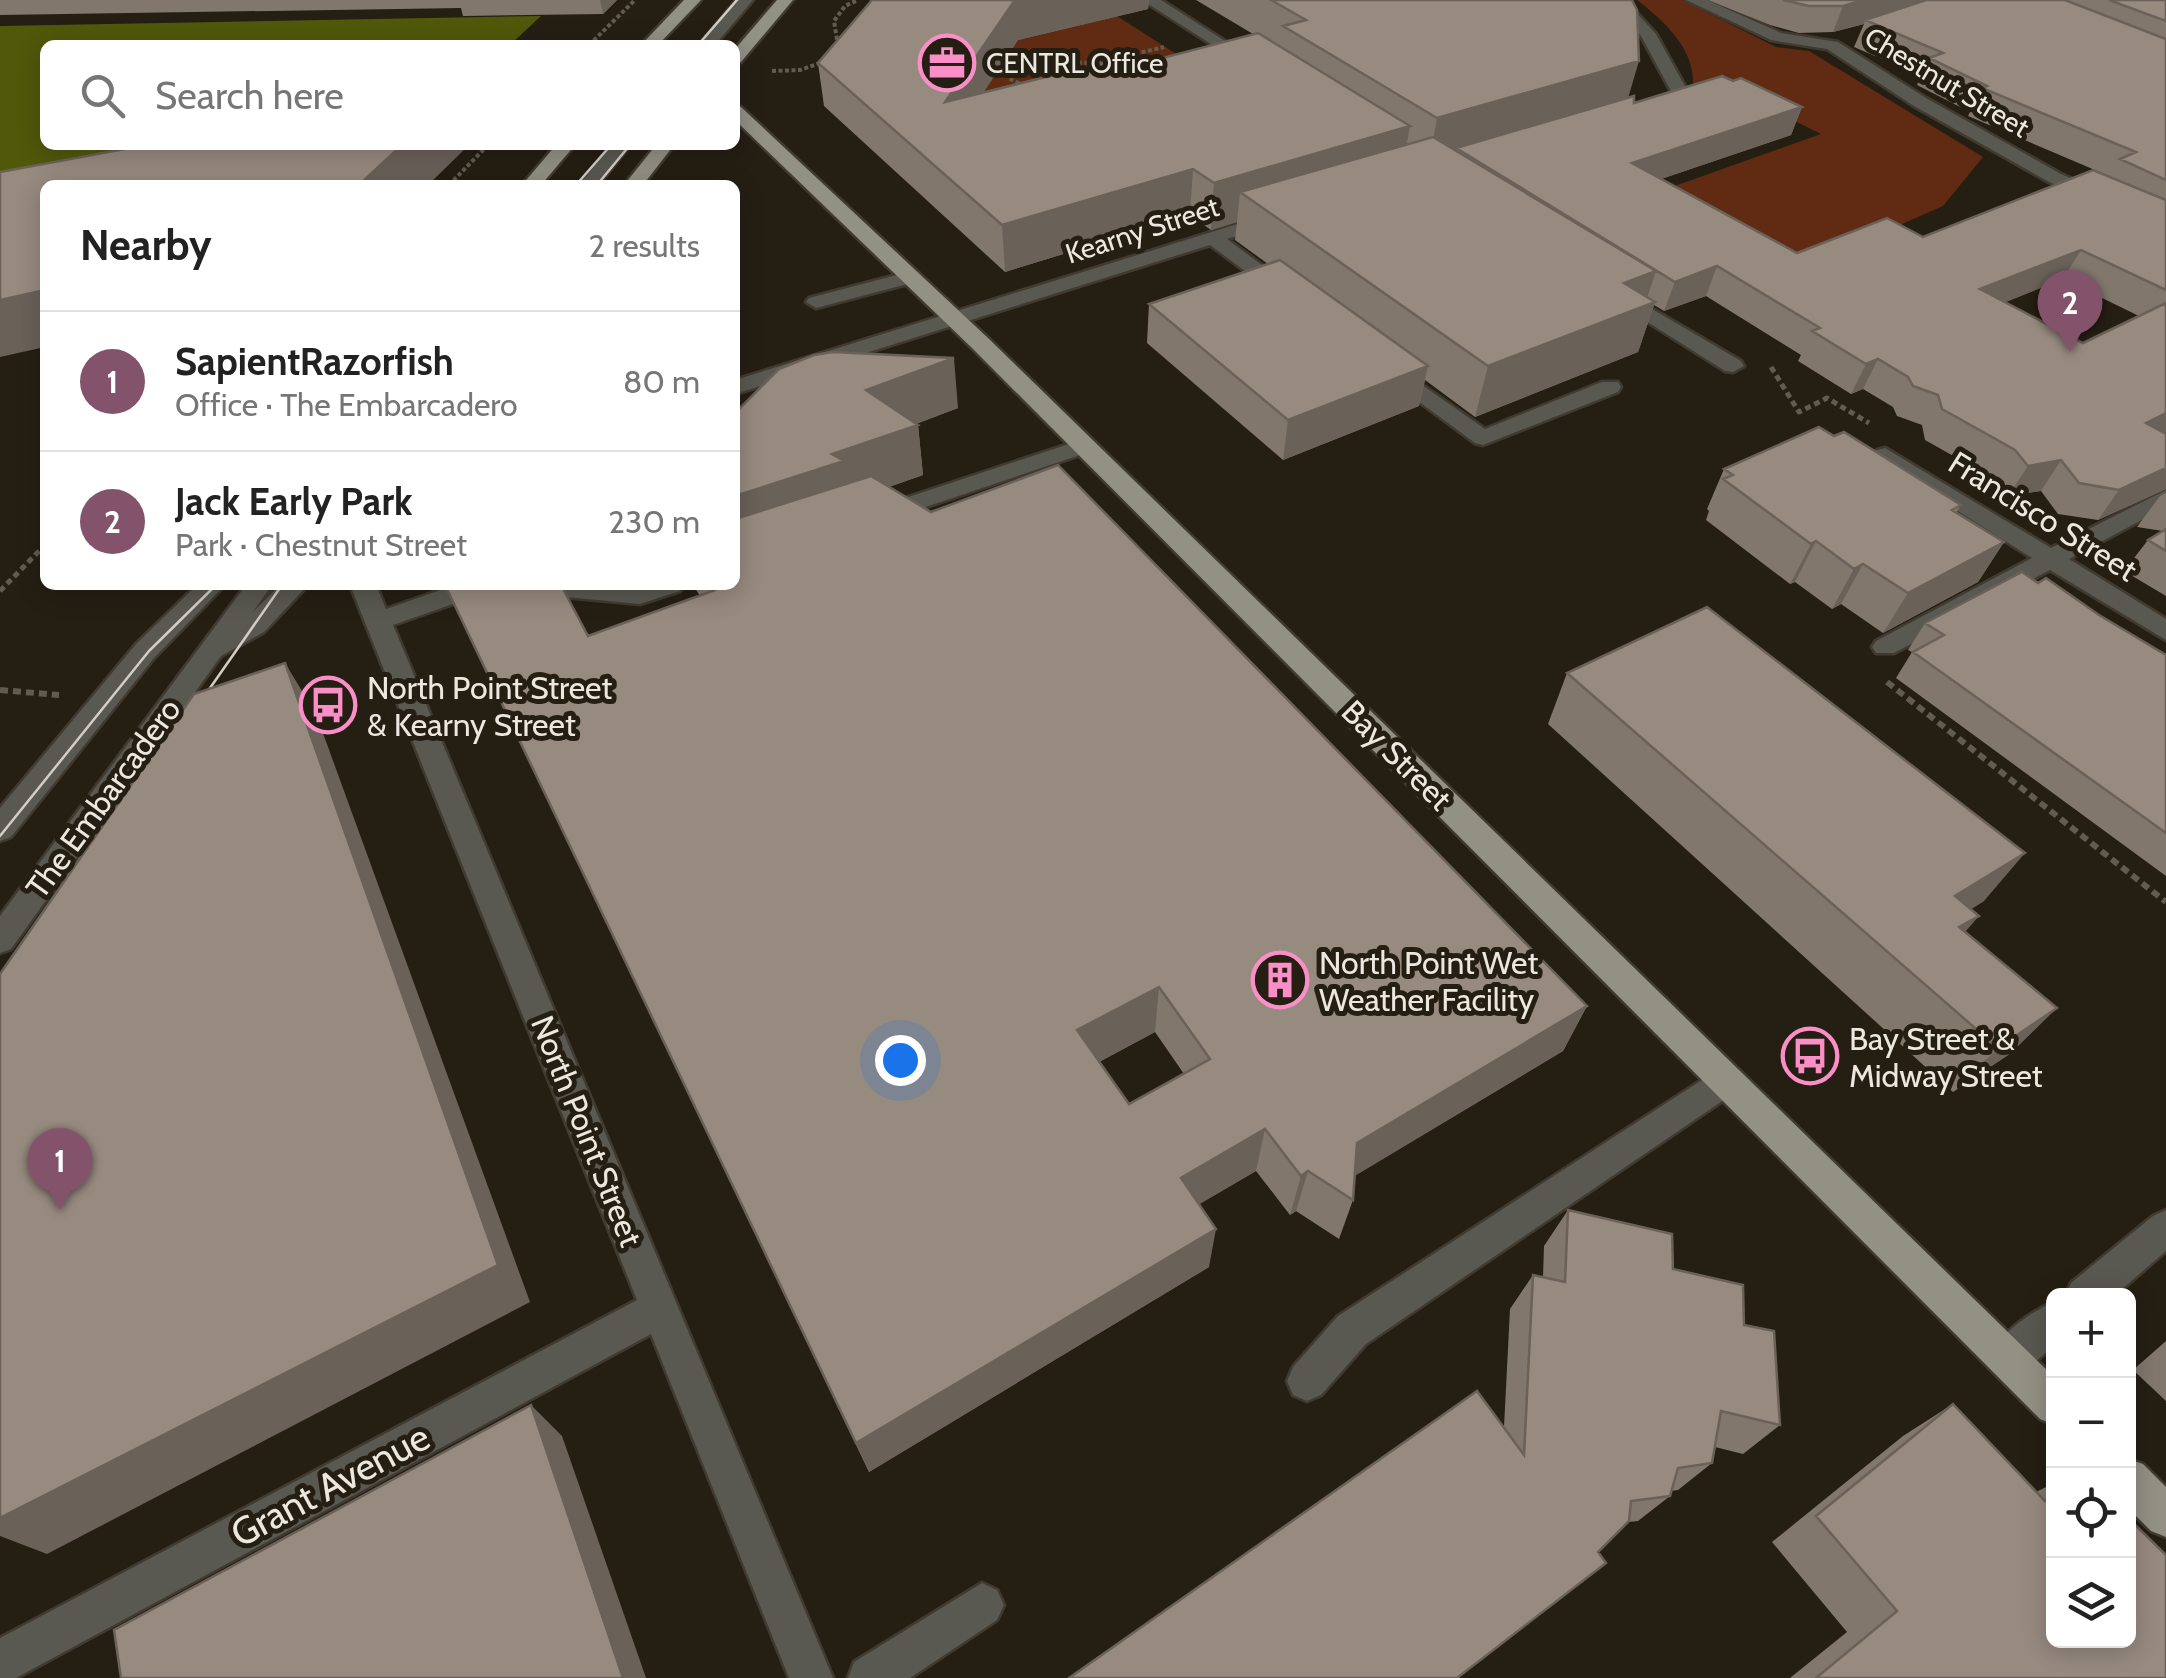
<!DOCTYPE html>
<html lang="en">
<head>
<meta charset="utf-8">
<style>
  :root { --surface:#fff; --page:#f6f6f6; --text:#222; --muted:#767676; --line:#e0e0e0; --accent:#83536c }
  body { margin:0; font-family:Cabin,sans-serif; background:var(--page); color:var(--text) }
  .controls { position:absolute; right:30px; bottom:30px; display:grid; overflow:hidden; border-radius:15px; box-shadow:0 5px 25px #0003 }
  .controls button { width:90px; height:90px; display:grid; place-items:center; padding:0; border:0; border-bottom:2px solid var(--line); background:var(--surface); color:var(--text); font:50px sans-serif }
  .you { position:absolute; left:900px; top:1060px; width:35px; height:35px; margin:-25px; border:8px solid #fff; border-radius:50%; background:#1a73e8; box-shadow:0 0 0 15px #1a73e833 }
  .badge { display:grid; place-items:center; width:65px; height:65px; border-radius:50%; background:var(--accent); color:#fff; font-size:32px; font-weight:700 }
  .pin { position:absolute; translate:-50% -82px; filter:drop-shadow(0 2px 5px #0008) }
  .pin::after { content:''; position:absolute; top:52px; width:35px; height:30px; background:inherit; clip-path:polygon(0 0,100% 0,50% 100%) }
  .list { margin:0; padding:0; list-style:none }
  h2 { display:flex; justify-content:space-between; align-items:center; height:130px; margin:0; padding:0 40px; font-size:42px }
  h2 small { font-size:32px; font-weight:400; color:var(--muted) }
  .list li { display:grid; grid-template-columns:65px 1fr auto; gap:30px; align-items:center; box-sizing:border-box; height:140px; padding:0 40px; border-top:2px solid var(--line) }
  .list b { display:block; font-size:38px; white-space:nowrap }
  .list p { margin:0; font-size:32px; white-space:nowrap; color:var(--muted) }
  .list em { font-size:32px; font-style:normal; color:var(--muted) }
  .icon { flex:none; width:55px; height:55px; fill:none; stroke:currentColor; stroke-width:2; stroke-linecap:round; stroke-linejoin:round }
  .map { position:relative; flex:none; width:2166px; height:1678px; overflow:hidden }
  .search { position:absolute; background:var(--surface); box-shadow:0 5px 25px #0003; left:40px; top:40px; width:700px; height:110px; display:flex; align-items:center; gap:25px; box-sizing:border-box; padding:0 35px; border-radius:15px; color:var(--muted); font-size:38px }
  .panel { position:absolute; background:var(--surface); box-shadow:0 5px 25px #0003; left:40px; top:180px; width:700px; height:410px; border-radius:15px }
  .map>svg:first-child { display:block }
  .green { fill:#602b12 }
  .water { fill:#50580a }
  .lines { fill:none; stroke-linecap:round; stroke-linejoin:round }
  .minor-casing { stroke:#413a30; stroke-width:5 }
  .major-casing { stroke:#413a30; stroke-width:5 }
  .path-far2 { stroke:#625b51; stroke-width:4; stroke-dasharray:4 2.5; stroke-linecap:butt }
  .path-far1 { stroke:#625b51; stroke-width:5; stroke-dasharray:6 4; stroke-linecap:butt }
  .path { stroke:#625b51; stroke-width:6; stroke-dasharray:8 5; stroke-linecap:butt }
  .minor { fill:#595851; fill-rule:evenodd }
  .major { fill:#939084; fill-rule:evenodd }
  .tram { stroke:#d2cdc5; stroke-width:2.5 }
  .wall { fill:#82776d; fill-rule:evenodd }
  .shaded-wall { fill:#6a6159 }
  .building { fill:#978a7f; stroke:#6a6159; stroke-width:2.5; fill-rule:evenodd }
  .labels { text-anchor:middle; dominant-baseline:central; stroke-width:10; stroke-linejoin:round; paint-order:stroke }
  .far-poi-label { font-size:28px; fill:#ece8e0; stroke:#251e13; text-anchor:start }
  .far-street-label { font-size:28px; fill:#ece8e0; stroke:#251e13 }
  .street-label { font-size:32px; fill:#ece8e0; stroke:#251e13 }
  .poi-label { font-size:32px; fill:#ece8e0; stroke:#251e13; text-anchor:start }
  .near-street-label { font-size:38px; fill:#ece8e0; stroke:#251e13 }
</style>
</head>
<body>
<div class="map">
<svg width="2166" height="1678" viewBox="0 0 2166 1678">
  <rect width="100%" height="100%" fill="#251e13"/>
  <!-- green -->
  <path class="green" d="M1637,0H1682L1776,47L1809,51L1983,157L1943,206L1786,275L1644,197L1821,134L1722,85L1693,83C1694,48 1663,20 1637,0Z
    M1117,16L1223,84L980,98L1018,40Z"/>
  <!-- water -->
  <path class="water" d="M541,16L510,45H45V145H355L45,185L0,213V26Z"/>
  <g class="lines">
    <!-- minor casing -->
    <g class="minor-casing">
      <path id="minor" d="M737,0H753L715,45H699Z
        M1142,0H1161L1261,64L1247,67Z
        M1609,0H1625L1656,34L1691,97L1689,101L1650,109V101L1673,95L1641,36Z
        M1686,0H1707L1781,33L1838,42L1926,98L2061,174L2166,221V234L2049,182L1914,106L1827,49L1771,40Z
        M612,145H630L598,185H579Z
        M1276,212L1286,218L1283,222L1227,239L1294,289V297H1280L1210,245L735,394V380Z
        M912,271L922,277L919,281L816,308L806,302L809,298Z
        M1618,289L1741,361L1744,366L1733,372L1725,371L1611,299L1608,295Z
        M1388,361L1485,429L1602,382H1618L1621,387L1618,392L1483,445L1475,443L1380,373L1377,368Z
        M1084,439L1096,446L1092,451L887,520H869L866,515L869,510Z
        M1885,448L2051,548L2166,490V507L2069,559L2166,619V640L2050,570L1894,653H1876L1872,647L1876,641L2032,558L1877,460L1873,455L1877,450Z
        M197,585H225L154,658L11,837L0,841V808L136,644Z
        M246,585H272L252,613L280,585H308L264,632L221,656L11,949L0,953V916Z
        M350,585H376L386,609L455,585H494L490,591L393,625L833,1678H789L651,1334L16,1678H0V1638L637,1300Z
        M509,585H684L680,591L640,604L522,593Z
        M1725,1065L1737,1069L1742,1080L1737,1091L1366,1344L1321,1395L1307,1401L1293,1395L1287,1381L1293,1367L1338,1316Z
        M2166,1210V1251L2114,1296H2065L2071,1283L2153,1216Z
        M2054,1302V1346L2022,1373L2008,1379L1994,1373L1988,1359C1998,1335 2030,1312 2054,1302Z
        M982,1583L997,1590L1004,1605L997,1620L910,1678H848L854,1662Z"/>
    </g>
    <!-- major casing -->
    <g class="major-casing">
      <path id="major" d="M684,0H701L658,45H641Z
        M777,0H793L741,62L735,64V49Z
        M735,106L741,107L988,338L2054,1377V1425L2040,1419L972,348L735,120Z
        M556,145H575L541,185H522Z
        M656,145H674L643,185H624Z
        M2128,1459L2143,1464L2166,1487V1537L2151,1531L2128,1508Z"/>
    </g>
    <!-- path-far2 -->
    <path class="path-far2" d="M589,45L635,0
      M838,46L834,21L845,6L858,0
      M772,71L800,70L823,62
      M1070,76L1071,71L1059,62L1097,63L1164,47
      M1025,86L1008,78L1010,69L1030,62H1059
      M449,185L488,145"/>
    <!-- path-far1 -->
    <path class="path-far1" d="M1771,367L1799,412L1827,398L1869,423
      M0,591L45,545"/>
    <!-- path -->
    <path class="path" d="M1887,682L2166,902
      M0,690L59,695"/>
    <!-- minor -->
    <use href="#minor" class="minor"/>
    <!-- major -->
    <use href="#major" class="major"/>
    <!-- tram -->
    <path class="tram" d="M698,45L737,0
      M576,185L611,145
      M597,185L630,145
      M194,711L282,585
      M0,836L149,651L216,585"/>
  </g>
  <!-- wall -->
  <path class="wall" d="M0,0H617L603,14L463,16L461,8L0,15Z
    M872,0H1149L1148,9L1018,40L983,93L1113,71L1253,34L1196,0H1632L1628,98L1634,103L1733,81L1802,107L1791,135L1661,179L1797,253L1923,237L2109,176L1968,116L1970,112L1917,85L1921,76L1854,47L1864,24L1833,32L1799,33L1770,25L1708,0H2166V432L2164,433L2166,434V489L2098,520L2058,514L2041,491L2008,496L1996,480L1925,440L1922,425L1897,416L1893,407L1863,389L1851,394L1798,361L1801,355L1706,296L1664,311L1654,305L1638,352L1475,417L1425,380L1419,406L1283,460L1147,343L1149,304L1268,264L1235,240L1237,222L1211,230L1190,215L1005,272L824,106L818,63ZM2063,279L2139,316L2083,343L2005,302Z
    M779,369L958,408L916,424L918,425L923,475L889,487L1587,1006L1563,1051L1354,1176L1353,1200L1339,1239L1296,1211L1290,1215L1256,1171L1199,1204L1209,1267L869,1472L469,635L588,636L700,596L693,585H735ZM1155,1032L1184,1074L1129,1104L1099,1062Z
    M1834,436L1961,505L1956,513L2004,542L1978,582L1883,633L1841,604L1832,609L1795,582L1790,584L1706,520L1709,511L1707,509L1724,469Z
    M2166,493V596L2124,571L2148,540L2163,531L2137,527L2160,496Z
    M2038,583L2099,615L2166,655V876L1896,678L1912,652L1908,650L1925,623Z
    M1567,673L1984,901L1971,909L1965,932L2011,1053L1953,1092L1548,724Z
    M1568,1210L1673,1269L1744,1325L1780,1425L1743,1454L1715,1447L1712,1463L1678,1490L1671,1491L1670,1496L1638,1521L1628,1522L1457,1678L1504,1427L1510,1309L1533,1275L1543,1277L1544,1246Z
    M2166,1341V1401L2133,1370Z
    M1953,1404L2036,1492L2054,1483V1640L2166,1678H1790L1847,1632L1772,1542L1903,1436Z"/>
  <!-- shaded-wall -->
  <path class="shaded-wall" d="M600,0H617L603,14Z
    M1015,0H1149L1148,9L1018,40L948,147L945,102Z
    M1864,0H1920L1917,8L1865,20L1864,24L1833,32L1843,6Z
    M1639,61L1626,105L1456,148L1454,155L1429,163L1437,118Z
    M1802,107L1791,135L1623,192L1632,163Z
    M1410,126L1402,171L1240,192L1237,222L1211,230L1214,183Z
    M402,145H469L428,185H359Z
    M1193,169L1190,215L1005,272L1002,225Z
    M2081,250L2063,279L1964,319L1980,289Z
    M1717,266L1706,296L1664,311L1675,282Z
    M1656,271L1644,307L1655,302L1638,352L1475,417L1488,366L1624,283Z
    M45,290V347L0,357V300Z
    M954,358L958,408L873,440L866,390Z
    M1878,359L1863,389L1851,394L1866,364Z
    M1428,366L1419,406L1283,460L1288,420Z
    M2166,413V432L2125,454L2146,423Z
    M918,425L923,475L851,500L735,550V496L832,454Z
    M2061,460L2041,491L2008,496L2028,466Z
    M2166,468V489L2098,520L2119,490Z
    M1816,541L1795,582L1790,584L1811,544Z
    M2004,542L1978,582L1883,633L1908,593Z
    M1863,564L1841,604L1832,609L1854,569Z
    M285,663L316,714L530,1302L47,1554L0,1536V1518Z
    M2025,853L1984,901L1916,944L1955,896Z
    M1979,916L1938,963L1959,927Z
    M1159,987L1155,1032L1077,1074V1030Z
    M1587,1006L1563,1051L1343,1183L1357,1143Z
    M2057,1008L2011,1053L1953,1092L1998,1048Z
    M1265,1129L1256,1171L1176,1218L1181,1178Z
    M1308,1171L1296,1211L1290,1215L1301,1176Z
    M1216,1229L1209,1267L869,1472L856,1443Z
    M531,1405L562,1436L646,1678H623Z"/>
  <!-- building -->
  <path class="building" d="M872,0H1015L945,102L1102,63L1113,71L1258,33L1410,126L1214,183L1193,169L1002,225L818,63Z
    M1271,0H1632L1637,10L1639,61L1437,118L1283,26L1306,20Z
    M1783,0H1864L1843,6H1809Z
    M1926,0H2065L2166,39V180L2120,159L2136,152L1982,88L1987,86L1929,58L1943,53L1865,20Z
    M2109,0H2166V21Z
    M1722,76L1733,81L1741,78L1802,107L1632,163L1797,253L1887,218L1923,237L2093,170L2166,200V290L2081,250L1980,289L2083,343L2166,303V413L2146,423L2166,434V468L2119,490L2079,483L2061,460L2028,466L2015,450L1942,409L1938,395L1913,386L1908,377L1878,359L1866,364L1812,331L1820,328L1717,266L1675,282L1456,148L1634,96V103Z
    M1433,137L1656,271L1624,283L1655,302L1488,366L1240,192Z
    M146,145H402L359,185H45V290L0,300V172Z
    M1280,260L1428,366L1288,420L1149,304Z
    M833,352L954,358L866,390L918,425L832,454L844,461L735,496V413L779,369L814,355Z
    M1819,427L1834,436L1844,432L1961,505L1952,510L2004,542L1908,593L1863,564L1854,569L1816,541L1811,544L1723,479L1733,475L1724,469Z
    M1058,465L1587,1006L1357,1143L1353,1200L1308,1171L1301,1176L1265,1129L1181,1178L1216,1229L856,1443L445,585H561L588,636L715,590L712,585H735V519L871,476L931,512ZM1159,987L1210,1059L1129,1104L1077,1030Z
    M2166,529V551L2148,540Z
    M2022,572L2038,583L2046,578L2099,615L2166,655V833L1913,652L1944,635L1925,623Z
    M1707,607L2025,853L1955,896L1979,916L1959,927L2057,1008L1998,1048L1567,673Z
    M285,663L498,1265L0,1518V974L194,694Z
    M1568,1210L1672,1234L1673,1269L1743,1285L1744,1325L1774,1331L1780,1425L1721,1411L1712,1463L1678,1468L1670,1496L1631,1501L1629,1521L1598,1552L1606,1563L1457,1678H1069L1477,1391L1524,1455L1533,1275L1565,1282Z
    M1953,1404L2045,1501L2054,1493V1640H2128V1518L2166,1555V1678H1816L1897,1611L1816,1516Z
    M531,1405L623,1678H121L114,1630Z"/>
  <!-- icons -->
  <defs>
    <g id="office-ring" transform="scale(2.875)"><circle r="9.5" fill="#251e13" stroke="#fa8fc7" stroke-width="1.5"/><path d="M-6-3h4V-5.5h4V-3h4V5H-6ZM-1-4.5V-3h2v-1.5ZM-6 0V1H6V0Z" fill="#fa8fc7"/></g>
    <g id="bus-ring" transform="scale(2.875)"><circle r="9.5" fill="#251e13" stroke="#fa8fc7" stroke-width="1.5"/><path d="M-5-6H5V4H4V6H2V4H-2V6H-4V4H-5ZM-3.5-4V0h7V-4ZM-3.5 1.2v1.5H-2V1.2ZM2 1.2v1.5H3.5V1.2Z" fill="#fa8fc7"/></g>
    <g id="building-ring" transform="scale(2.875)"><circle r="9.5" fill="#251e13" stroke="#fa8fc7" stroke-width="1.5"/><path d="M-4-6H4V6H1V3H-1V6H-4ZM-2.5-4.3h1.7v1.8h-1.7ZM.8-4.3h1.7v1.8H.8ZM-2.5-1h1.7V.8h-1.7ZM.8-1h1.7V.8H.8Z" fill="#fa8fc7"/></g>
  </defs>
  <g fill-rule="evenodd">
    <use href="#office-ring" x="947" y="63"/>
    <use href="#bus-ring" x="328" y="705"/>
    <use href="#building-ring" x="1280" y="980"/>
    <use href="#bus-ring" x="1810" y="1056"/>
  </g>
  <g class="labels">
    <!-- far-poi labels -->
    <g class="far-poi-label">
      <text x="986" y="63">CENTRL Office</text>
    </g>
    <!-- far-street labels -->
    <g class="far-street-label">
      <text transform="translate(1947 82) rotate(31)">Chestnut Street</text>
      <text transform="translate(1142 230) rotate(-18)">Kearny Street</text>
    </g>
    <!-- street labels -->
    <g class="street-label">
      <text transform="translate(2043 516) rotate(32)">Francisco Street</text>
      <text transform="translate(1397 755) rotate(45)">Bay Street</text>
      <text transform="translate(103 798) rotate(-54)">The Embarcadero</text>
      <text transform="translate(587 1131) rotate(68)">North Point Street</text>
    </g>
    <!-- poi labels -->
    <g class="poi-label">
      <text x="367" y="687">North Point Street<tspan x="367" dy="37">&amp; Kearny Street</tspan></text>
      <text x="1319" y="962">North Point Wet<tspan x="1319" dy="37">Weather Facility</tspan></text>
      <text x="1849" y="1038">Bay Street &amp;<tspan x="1849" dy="37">Midway Street</tspan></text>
    </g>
    <!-- near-street labels -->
    <g class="near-street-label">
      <text transform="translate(330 1485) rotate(-28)">Grant Avenue</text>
    </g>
  </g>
</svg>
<div class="controls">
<button>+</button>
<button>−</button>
<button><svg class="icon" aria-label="locate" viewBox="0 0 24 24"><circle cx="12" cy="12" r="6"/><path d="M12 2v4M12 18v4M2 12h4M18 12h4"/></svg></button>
<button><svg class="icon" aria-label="layers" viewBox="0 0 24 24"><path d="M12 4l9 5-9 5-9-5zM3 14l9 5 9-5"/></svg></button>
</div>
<div class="you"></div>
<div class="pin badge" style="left:60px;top:1210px">1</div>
<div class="pin badge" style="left:2070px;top:352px">2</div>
<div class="search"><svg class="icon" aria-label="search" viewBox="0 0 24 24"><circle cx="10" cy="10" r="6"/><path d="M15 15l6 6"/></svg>Search here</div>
<section class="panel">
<h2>Nearby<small>2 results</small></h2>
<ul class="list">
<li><span class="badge">1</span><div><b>SapientRazorfish</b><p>Office · The Embarcadero</p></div><em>80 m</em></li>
<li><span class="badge">2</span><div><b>Jack Early Park</b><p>Park · Chestnut Street</p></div><em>230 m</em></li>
</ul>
</section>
</div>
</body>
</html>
